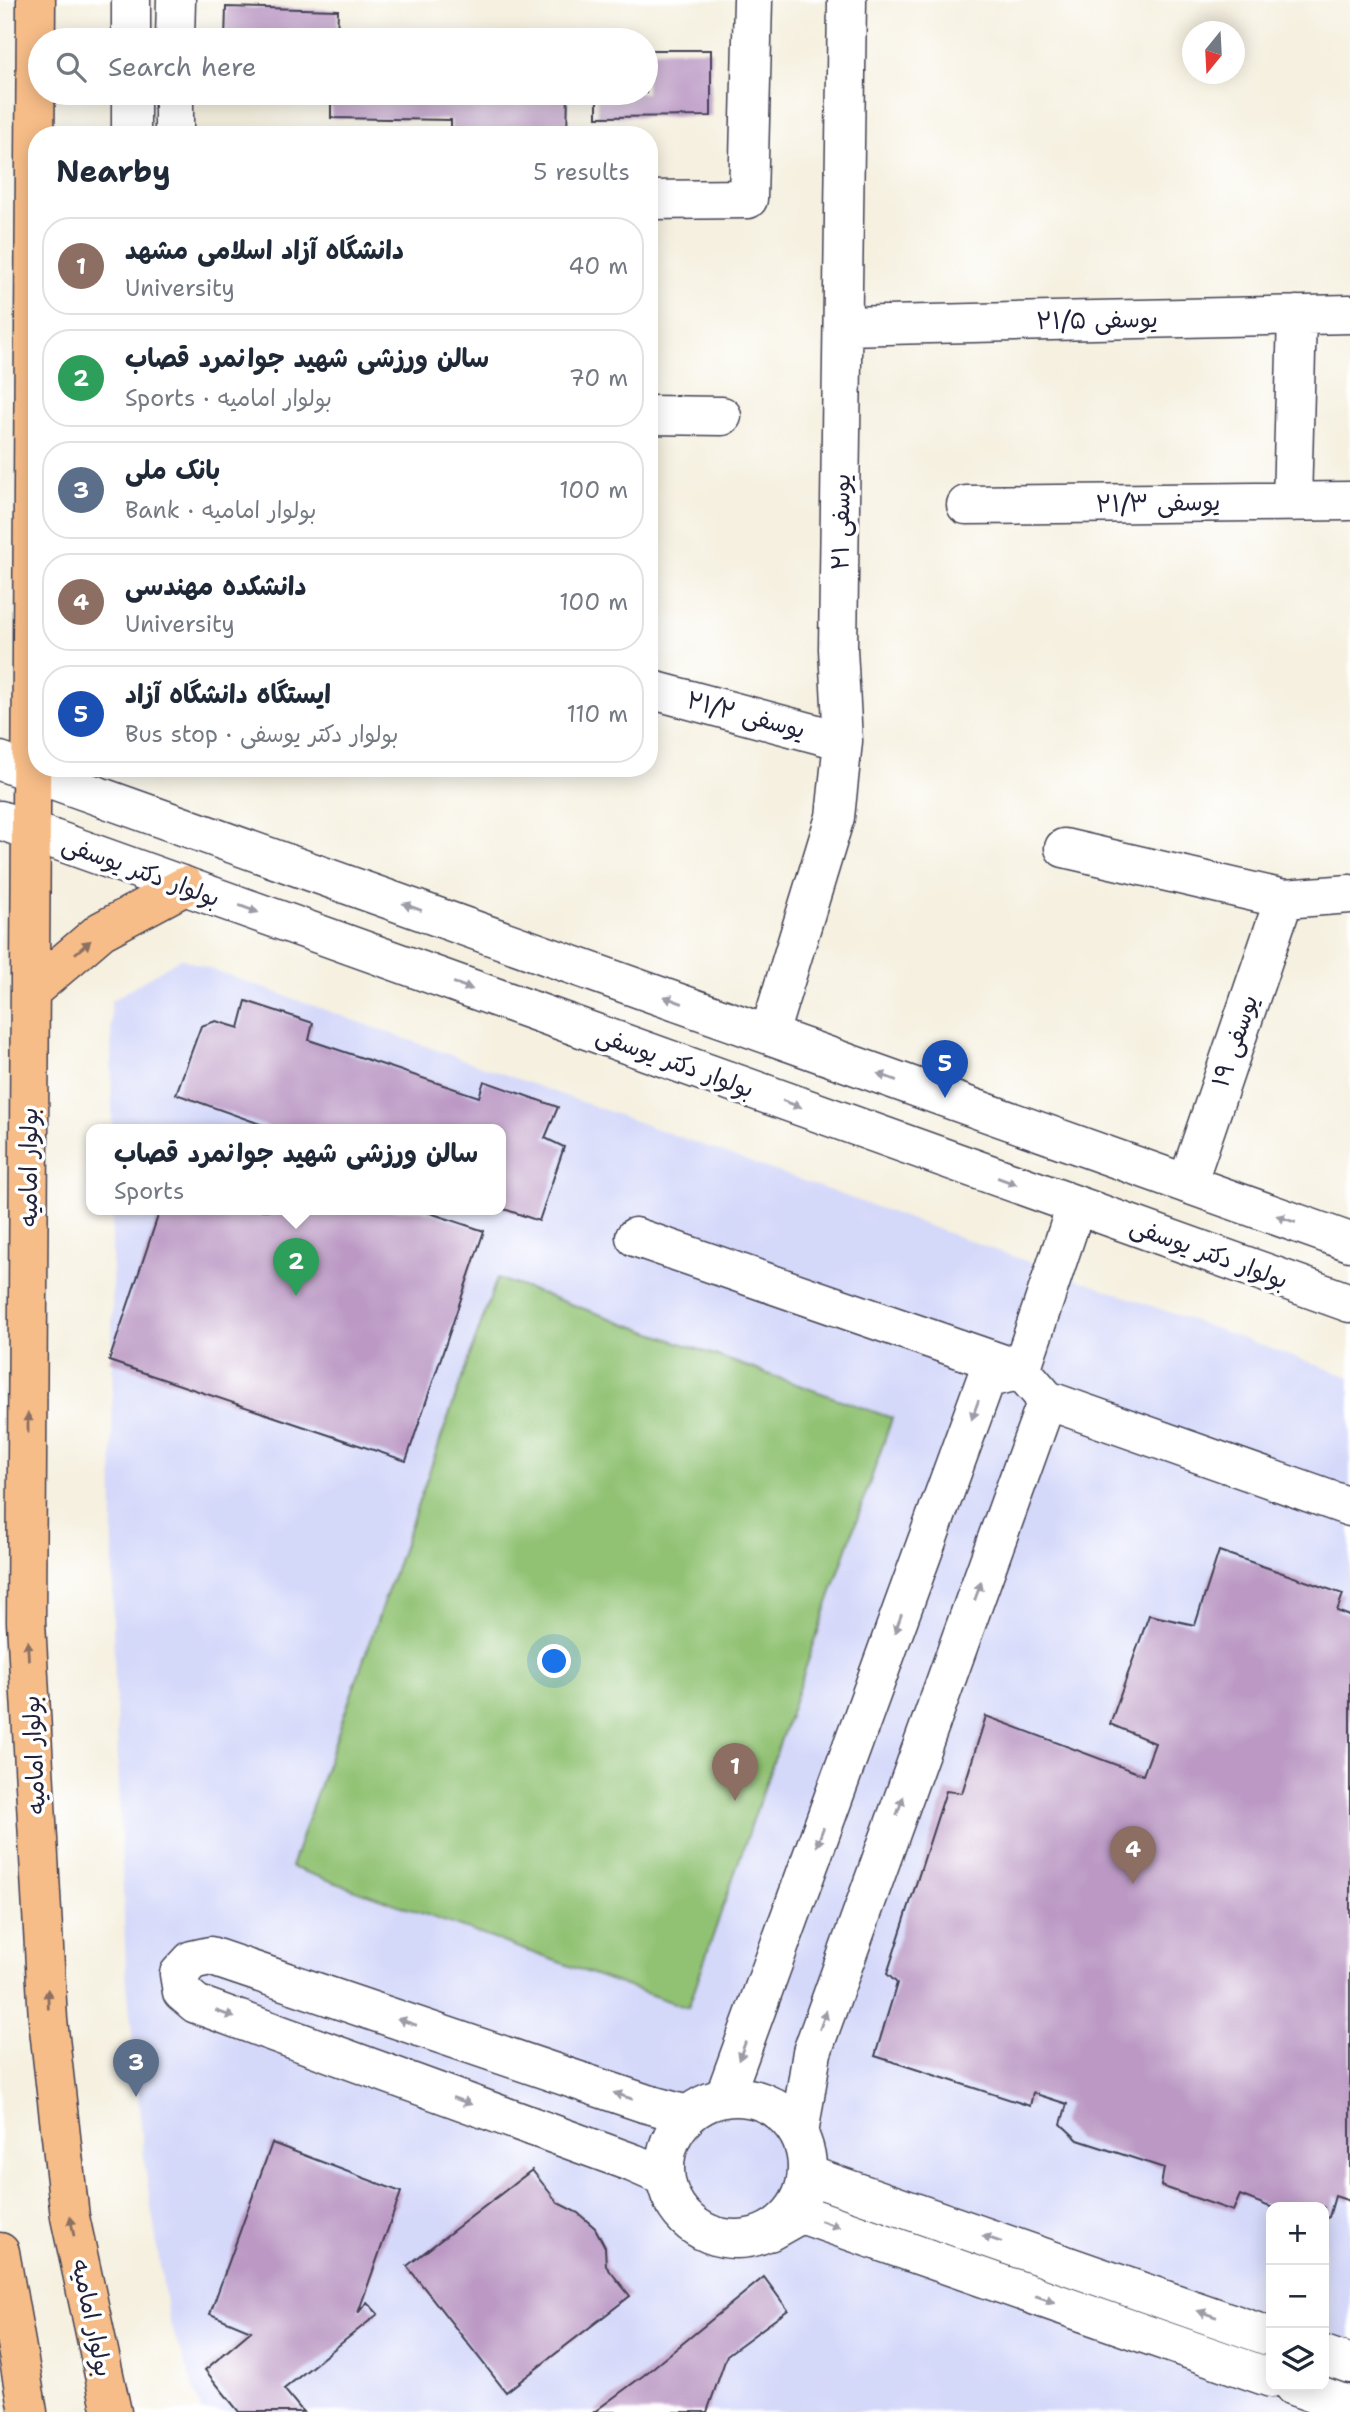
<!DOCTYPE html>
<html lang="en">
<head>
<meta charset="utf-8">
<style>
  :root { --surface:#fff; --page:#f2f2f3; --text:#1f2937; --muted:#747a83; --line:#e0e1e3; --accent:#d1495b }
  body { margin:0; font-family:"Shantell Sans","Playpen Sans Arabic",sans-serif; background:var(--page); color:var(--text) }
  .controls { position:absolute; right:21px; bottom:21px; display:grid; overflow:hidden; border-radius:14px; box-shadow:0 4px 18px #0003 }
  .controls button { width:63px; height:63px; display:grid; place-items:center; padding:0; border:0; border-bottom:2px solid var(--line); background:var(--surface); color:var(--text); font:35px sans-serif }
  .compass { position:absolute; left:1182px; top:21px; width:63px; height:63px; border-radius:50%; background:var(--surface); box-shadow:0 4px 18px #0003; rotate:198deg }
  .you { position:absolute; left:555px; top:1662px; width:24px; height:24px; margin:-18px; border:5px solid #fff; border-radius:50%; background:#1a73e8; box-shadow:0 0 0 10px #1a73e833 }
  .badge { display:grid; place-items:center; width:46px; height:46px; border-radius:50%; background:var(--accent); color:#fff; font-size:23px; font-weight:700 }
  .pin { position:absolute; translate:-50% -58px; filter:drop-shadow(0 2px 4px #0008) }
  .pin::after { content:''; position:absolute; top:37px; width:24px; height:21px; background:inherit; clip-path:polygon(0 0,100% 0,50% 100%) }
  .popup { position:absolute; left:86px; top:1124px; width:420px; height:91px; box-sizing:border-box; display:grid; place-content:center; border-radius:14px; background:var(--surface); filter:drop-shadow(0 2px 5px #0005); font-size:23px; white-space:nowrap; color:var(--muted) }
  .popup b { font-size:26px; color:var(--text) }
  .popup::after { content:''; position:absolute; left:50%; top:100%; margin-left:-14px; border:14px solid transparent; border-top-color:var(--surface) }
  .list { margin:0; padding:0; list-style:none }
  h2 { display:flex; justify-content:space-between; align-items:center; height:91px; margin:0; padding:0 28px; font-size:30px }
  h2 small { font-size:23px; font-weight:400; color:var(--muted) }
  .list li { display:grid; grid-template-columns:46px 1fr auto; gap:21px; align-items:center; box-sizing:border-box; height:98px; margin:0 14px 14px; padding:0 14px; border:2px solid var(--line); border-radius:28px }
  .list b { display:block; font-size:26px; white-space:nowrap }
  .list p { margin:0; font-size:23px; white-space:nowrap; color:var(--muted) }
  .list em { font-size:23px; font-style:normal; color:var(--muted) }
  .icon { flex:none; width:38px; height:38px; fill:none; stroke:currentColor; stroke-width:2; stroke-linecap:round; stroke-linejoin:round }
  .map { position:relative; flex:none; width:1350px; height:2412px; overflow:hidden }
  .search { position:absolute; background:var(--surface); box-shadow:0 4px 18px #0003; left:28px; top:28px; width:630px; height:77px; display:flex; align-items:center; gap:18px; box-sizing:border-box; padding:0 24px; border-radius:38px; color:var(--muted); font-size:26px }
  .panel { position:absolute; background:var(--surface); box-shadow:0 4px 18px #0003; left:28px; top:126px; width:630px; height:651px; border-radius:28px }
  .map>svg:first-child { display:block }
  .built { fill:#d4d8f9; fill-rule:evenodd }
  .green { fill:#91c273; stroke:#5a7257; stroke-width:2 }
  .building { fill:#bb99c4 }
  .lines { fill:none; stroke-linecap:round; stroke-linejoin:round }
  .minor-casing { stroke:#424154; stroke-width:41 }
  .major-casing { stroke:#424154; stroke-width:41 }
  .minor { stroke:#fff; stroke-width:38 }
  .major { stroke:#f7bd88; stroke-width:38 }
  .oneway { fill:#9c9ca7 }
  .oneway2 { fill:#8c7062 }
  .labels { text-anchor:middle; dominant-baseline:central; stroke-width:7; stroke-linejoin:round; paint-order:stroke }
  .street-label { font-size:24px; fill:#22223b; stroke:#fff }
</style>
</head>
<body>
<div class="map">
<svg width="1350" height="2412" viewBox="0 0 1350 2412">
  <rect width="100%" height="100%" fill="#fff"/>
  <filter id="ink" filterUnits="userSpaceOnUse"><feTurbulence type="fractalNoise" baseFrequency=".0143" numOctaves="2"/><feDisplacementMap in="SourceGraphic" scale="14" xChannelSelector="R" yChannelSelector="G"/><feConvolveMatrix kernelMatrix="1 2 1 2 8 2 1 2 1" color-interpolation-filters="sRGB"/></filter>
  <filter id="wash" filterUnits="userSpaceOnUse"><feTurbulence type="fractalNoise" baseFrequency=".00686" numOctaves="4" result="noise"/><feDisplacementMap in="SourceGraphic" scale="28" xChannelSelector="R" yChannelSelector="G"/><feGaussianBlur stdDeviation="1.57" result="paint"/><feColorMatrix in="noise" values="0 0 0 0 0 0 0 0 0 0 0 0 0 0 0 0 0 1.4 0 .05"/><feComposite in="paint" operator="in"/></filter>
  <g filter="url(#wash)">
    <rect width="100%" height="100%" fill="#f5f0df"/>
    <!-- built -->
    <path class="built" d="M180,958L1350,1377V2412H202L168,2317L145,2168L126,1973L113,1629L112,1210H501V1130H112L111,1001ZM1271,2207H1324V2386H1271Z"/>
    <!-- green -->
    <path class="green" d="M497,1278L892,1418L688,2008L291,1867Z"/>
    <g id="blocks">
      <!-- building -->
      <path class="building" d="M226,7L338,10L337,40H225Z
        M646,50H711V116L597,117V93H646Z
        M331,93H568L567,135H451V120L331,118Z
        M246,1001L313,1023L309,1040L479,1097L484,1081L558,1107L545,1138L564,1147L539,1221L501,1208V1130H277L176,1094L201,1026L216,1021L239,1028Z
        M160,1210H421L484,1231L406,1461L109,1361Z
        M1219,1551L1343,1594L1337,1611L1350,1616V2201L1335,2196L1329,2217L1324,2219V2207H1270L1240,2195L1233,2211L1161,2186L1164,2168L1078,2140L1061,2124L1067,2104L1033,2093L1030,2106L875,2056L897,1983L887,1974L946,1791L962,1793L986,1716L1143,1775L1155,1743L1110,1724L1149,1615L1195,1625Z
        M272,2143L401,2192L358,2313L367,2302L378,2314L284,2389L303,2412H239L205,2370L251,2331L210,2314Z
        M532,2170L558,2203L578,2213L595,2228L605,2247L606,2266L630,2296L506,2392L407,2266Z
        M764,2277L788,2310L727,2355L707,2412H594L644,2375Z"/>
    </g>
  </g>
  <g filter="url(#ink)">
    <use href="#blocks" fill-opacity="0" stroke="#424154" stroke-width="2"/>
    <g class="lines">
      <!-- minor casing -->
      <g class="minor-casing">
        <path id="minor" d="M131,0V40
          M175,40L176,0
          M131,93V135
          M174,135V93
          M649,200L748,199L753,0
          M844,326L1350,314
          M649,415L722,416
          M1292,502L1297,315
          M966,505L1350,501
          M649,689L843,741
          M0,761L1350,1242
          M0,820L1350,1303
          M1064,848L1284,899L1350,894
          M769,1034L835,817L843,741L838,649L847,0
          M1187,1184L1284,899
          M635,1237L1021,1370L1047,1400L1350,1507
          M1021,1370L1076,1206
          M665 2168a71 71 0 1 1 142 0a71 71 0 1 1-142 0Z
          M724,2098L986,1379L1021,1370
          M799,2134L812,2052L1047,1400
          M807,2170L811,2176L1271,2337
          M665,2177L633,2163L196,2004L182,1992L179,1974L192,1960L210,1956L644,2103L688,2115
          M769,2232L801,2214L1271,2378
          M1324,2355L1350,2364
          M1293,2386L1350,2406"/>
      </g>
      <!-- major casing -->
      <g class="major-casing">
        <path id="major" d="M36,0L26,1622L48,2020L70,2217L112,2412
          M31,991L101,931L185,886
          M0,2252L28,2412"/>
      </g>
      <!-- minor -->
      <use href="#minor" class="minor"/>
      <!-- major -->
      <use href="#major" class="major"/>
    </g>
    <!-- one-way arrows -->
    <defs><path id="oneway-solid" d="M-6-.8H1V-3.2L6.5 0L1 3.2V.8H-6Z" transform="scale(1.75)"/></defs>
    <g class="oneway">
      <use href="#oneway-solid" transform="translate(412 907) rotate(-160)"/>
      <use href="#oneway-solid" transform="translate(249 909) rotate(20)"/>
      <use href="#oneway-solid" transform="translate(463 986) rotate(20)"/>
      <use href="#oneway-solid" transform="translate(673 1000) rotate(-160)"/>
      <use href="#oneway-solid" transform="translate(887 1077) rotate(-160)"/>
      <use href="#oneway-solid" transform="translate(792 1104) rotate(20)"/>
      <use href="#oneway-solid" transform="translate(1007 1181) rotate(20)"/>
      <use href="#oneway-solid" transform="translate(1286 1219) rotate(-160)"/>
      <use href="#oneway-solid" transform="translate(975 1410) rotate(110)"/>
      <use href="#oneway-solid" transform="translate(978 1591) rotate(-70)"/>
      <use href="#oneway-solid" transform="translate(898 1624) rotate(110)"/>
      <use href="#oneway-solid" transform="translate(900 1806) rotate(-70)"/>
      <use href="#oneway-solid" transform="translate(820 1837) rotate(110)"/>
      <use href="#oneway-solid" transform="translate(225 2014) rotate(20)"/>
      <use href="#oneway-solid" transform="translate(823 2020) rotate(-70)"/>
      <use href="#oneway-solid" transform="translate(407 2022) rotate(-161)"/>
      <use href="#oneway-solid" transform="translate(742 2051) rotate(111)"/>
      <use href="#oneway-solid" transform="translate(623 2096) rotate(-161)"/>
      <use href="#oneway-solid" transform="translate(462 2101) rotate(20)"/>
      <use href="#oneway-solid" transform="translate(830 2224) rotate(19)"/>
      <use href="#oneway-solid" transform="translate(992 2239) rotate(-161)"/>
      <use href="#oneway-solid" transform="translate(1045 2299) rotate(19)"/>
      <use href="#oneway-solid" transform="translate(1207 2314) rotate(-161)"/>
    </g>
    <g class="oneway2">
      <use href="#oneway-solid" transform="translate(83 947) rotate(-40)"/>
      <use href="#oneway-solid" transform="translate(28 1423) rotate(-90)"/>
      <use href="#oneway-solid" transform="translate(28 1650) rotate(-93)"/>
      <use href="#oneway-solid" transform="translate(48 1999) rotate(-92)"/>
      <use href="#oneway-solid" transform="translate(72 2226) rotate(-101)"/>
    </g>
  </g>
  <g class="labels">
    <!-- street labels -->
    <g class="street-label">
      <text transform="translate(1097 320) rotate(-1)">یوسفی ۲۱/۵</text>
      <text transform="translate(1158 503) rotate(-1)">یوسفی ۲۱/۳</text>
      <text transform="translate(841 522) rotate(-89)">یوسفی ۲۱</text>
      <text transform="translate(746 715) rotate(15)">یوسفی ۲۱/۲</text>
      <text transform="translate(141 871) rotate(20)">بولوار دکتر یوسفی</text>
      <text transform="translate(1235 1041) rotate(-71)">یوسفی ۱۹</text>
      <text transform="translate(675 1062) rotate(20)">بولوار دکتر یوسفی</text>
      <text transform="translate(29 1167) rotate(-90)">بولوار امامیه</text>
      <text transform="translate(1209 1253) rotate(20)">بولوار دکتر یوسفی</text>
      <text transform="translate(34 1755) rotate(-93)">بولوار امامیه</text>
      <text transform="translate(92 2318) rotate(78)">بولوار امامیه</text>
    </g>
  </g>
</svg>
<div class="controls">
<button>+</button>
<button>−</button>
<button><svg class="icon" aria-label="layers" viewBox="0 0 24 24"><path d="M12 4l9 5-9 5-9-5zM3 14l9 5 9-5"/></svg></button>
</div>
<svg class="compass" viewBox="-18 -18 36 36"><path d="M0-13l5 13h-10z" fill="#e53935"/><path d="M0 13l5-13h-10z" fill="#747a83"/></svg>
<div class="you"></div>
<div class="pin badge" style="left:735px;top:1801px;background:#8d6e63">1</div>
<div class="pin badge" style="left:296px;top:1296px;background:#2e9e5b">2</div>
<div class="popup"><b>سالن ورزشی شهید جوانمرد قصاب</b>Sports</div>
<div class="pin badge" style="left:136px;top:2097px;background:#5c6f8a">3</div>
<div class="pin badge" style="left:1133px;top:1884px;background:#8d6e63">4</div>
<div class="pin badge" style="left:945px;top:1098px;background:#1a4fb4">5</div>
<div class="search"><svg class="icon" aria-label="search" viewBox="0 0 24 24"><circle cx="10" cy="10" r="6"/><path d="M15 15l6 6"/></svg>Search here</div>
<section class="panel">
<h2>Nearby<small>5 results</small></h2>
<ul class="list">
<li><span class="badge" style="background:#8d6e63">1</span><div><b>دانشگاه آزاد اسلامی مشهد</b><p>University</p></div><em>40 m</em></li>
<li><span class="badge" style="background:#2e9e5b">2</span><div><b>سالن ورزشی شهید جوانمرد قصاب</b><p>Sports · بولوار امامیه</p></div><em>70 m</em></li>
<li><span class="badge" style="background:#5c6f8a">3</span><div><b>بانک ملی</b><p>Bank · بولوار امامیه</p></div><em>100 m</em></li>
<li><span class="badge" style="background:#8d6e63">4</span><div><b>دانشکده مهندسی</b><p>University</p></div><em>100 m</em></li>
<li><span class="badge" style="background:#1a4fb4">5</span><div><b>ایستگاه دانشگاه آزاد</b><p>Bus stop · بولوار دکتر یوسفی</p></div><em>110 m</em></li>
</ul>
</section>
</div>
</body>
</html>
